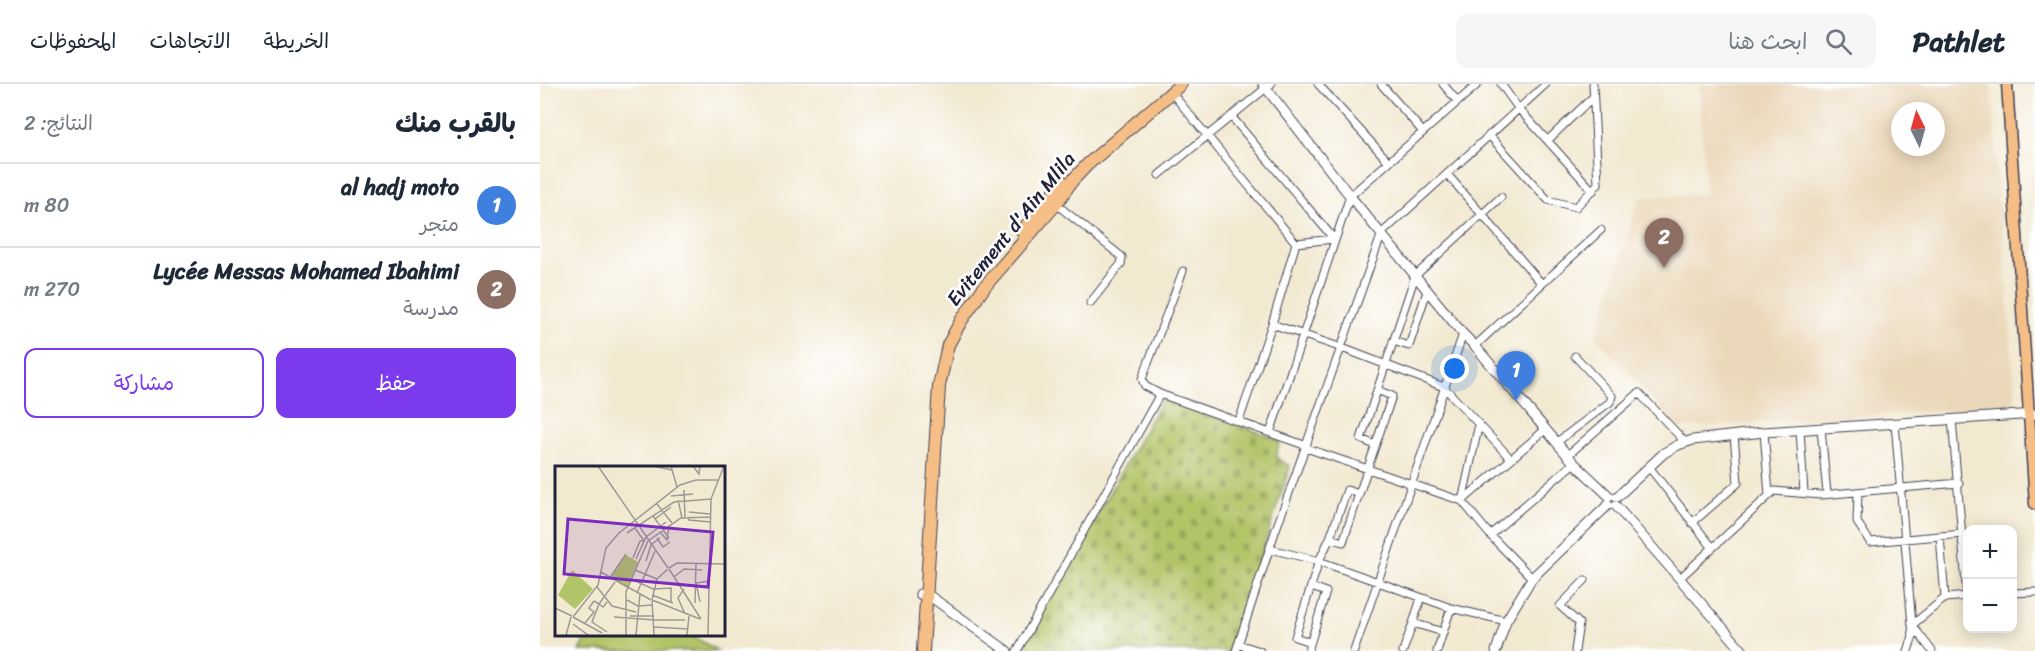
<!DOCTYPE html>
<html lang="ar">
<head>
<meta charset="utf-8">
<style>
  :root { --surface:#fff; --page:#f6f6f7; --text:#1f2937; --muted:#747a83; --line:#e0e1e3; --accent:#7c3aed }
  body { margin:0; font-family:Sriracha,"Playpen Sans Arabic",sans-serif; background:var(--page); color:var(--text); direction:rtl }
  .controls { position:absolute; right:18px; bottom:18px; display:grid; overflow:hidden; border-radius:12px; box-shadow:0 3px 15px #0003 }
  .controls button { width:54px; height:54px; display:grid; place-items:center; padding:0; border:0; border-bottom:2px solid var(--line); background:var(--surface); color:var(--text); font:30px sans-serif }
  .compass { position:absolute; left:1351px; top:18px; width:54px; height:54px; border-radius:50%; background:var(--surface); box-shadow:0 3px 15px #0003; rotate:355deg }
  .you { position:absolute; left:915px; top:285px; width:21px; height:21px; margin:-15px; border:4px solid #fff; border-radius:50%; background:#1a73e8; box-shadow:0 0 0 9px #1a73e833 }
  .badge { display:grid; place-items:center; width:39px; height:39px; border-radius:50%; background:var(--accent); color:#fff; font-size:20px; font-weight:700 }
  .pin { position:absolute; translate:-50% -50px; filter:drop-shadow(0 2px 3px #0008) }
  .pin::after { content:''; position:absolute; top:32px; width:21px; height:18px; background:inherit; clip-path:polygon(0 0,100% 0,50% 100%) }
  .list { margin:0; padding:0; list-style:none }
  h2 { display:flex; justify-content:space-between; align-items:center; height:78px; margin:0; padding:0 24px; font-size:26px }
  h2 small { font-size:20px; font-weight:400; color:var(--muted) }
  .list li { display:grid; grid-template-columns:39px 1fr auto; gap:18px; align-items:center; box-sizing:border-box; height:84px; padding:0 24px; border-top:2px solid var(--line) }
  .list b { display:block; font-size:22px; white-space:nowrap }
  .list p { margin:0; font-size:20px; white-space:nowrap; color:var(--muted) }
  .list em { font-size:20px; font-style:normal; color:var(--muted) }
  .actions { display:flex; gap:12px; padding:18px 24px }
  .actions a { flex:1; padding:14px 0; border:2px solid var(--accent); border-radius:12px; text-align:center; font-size:21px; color:var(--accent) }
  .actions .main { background:var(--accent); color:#fff }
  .icon { flex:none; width:33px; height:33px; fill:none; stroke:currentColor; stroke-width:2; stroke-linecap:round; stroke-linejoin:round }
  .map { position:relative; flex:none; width:1495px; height:567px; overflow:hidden; direction:ltr }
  header { display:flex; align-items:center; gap:36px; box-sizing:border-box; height:84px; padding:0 30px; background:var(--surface); border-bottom:2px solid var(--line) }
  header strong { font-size:28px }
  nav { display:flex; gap:33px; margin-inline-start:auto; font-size:21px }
  .search { width:420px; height:54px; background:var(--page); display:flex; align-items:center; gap:15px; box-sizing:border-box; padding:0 21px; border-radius:12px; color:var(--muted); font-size:22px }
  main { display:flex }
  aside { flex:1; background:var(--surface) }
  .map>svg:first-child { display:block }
  .built { fill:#ebd8ba; fill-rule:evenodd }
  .green { fill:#b2c468; stroke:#6a7352; stroke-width:1.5 }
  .cemetery { fill:url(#cemetery-stones); stroke:#6a7352; stroke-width:1.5 }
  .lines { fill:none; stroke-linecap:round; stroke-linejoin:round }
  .minor-casing { stroke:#414052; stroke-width:9 }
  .tertiary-casing { stroke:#414052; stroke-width:11 }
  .primary-casing { stroke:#414052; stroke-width:13 }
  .trunk-casing { stroke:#414052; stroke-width:14 }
  .minor { stroke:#fff; stroke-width:7 }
  .tertiary { stroke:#fff; stroke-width:9 }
  .primary { stroke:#f6be87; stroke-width:10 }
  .trunk { stroke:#f6be87; stroke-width:12 }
  .labels { text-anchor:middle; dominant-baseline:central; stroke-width:5; stroke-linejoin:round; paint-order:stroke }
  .street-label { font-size:20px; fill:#22223b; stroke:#fff }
  .inset-road { fill:none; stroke:#9f9995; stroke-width:1.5 }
  .view { fill:#7b2cbf; fill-opacity:0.15; stroke:#7b2cbf; stroke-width:3 }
  .inset-edge { fill:none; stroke:#22223b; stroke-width:3 }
</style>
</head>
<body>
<header>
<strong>Pathlet</strong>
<div class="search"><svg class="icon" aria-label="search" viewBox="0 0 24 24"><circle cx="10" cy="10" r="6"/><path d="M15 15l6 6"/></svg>ابحث هنا</div>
<nav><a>الخريطة</a><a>الاتجاهات</a><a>المحفوظات</a></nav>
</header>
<main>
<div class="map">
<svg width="1495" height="567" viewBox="0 0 1495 567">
  <defs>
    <pattern id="cemetery-stones" width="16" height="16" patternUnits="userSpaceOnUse" patternTransform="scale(1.5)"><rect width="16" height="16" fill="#b2c468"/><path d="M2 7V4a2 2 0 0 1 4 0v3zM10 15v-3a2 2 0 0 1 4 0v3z" fill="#99a85b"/></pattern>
  </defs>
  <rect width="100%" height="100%" fill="#fff"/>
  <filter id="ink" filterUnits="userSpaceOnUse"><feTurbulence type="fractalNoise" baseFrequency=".0167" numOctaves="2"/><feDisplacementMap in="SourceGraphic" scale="12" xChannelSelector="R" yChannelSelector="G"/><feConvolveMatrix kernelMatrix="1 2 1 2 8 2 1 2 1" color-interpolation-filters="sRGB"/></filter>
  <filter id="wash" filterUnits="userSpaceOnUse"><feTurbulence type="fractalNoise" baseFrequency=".008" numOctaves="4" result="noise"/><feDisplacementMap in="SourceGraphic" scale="24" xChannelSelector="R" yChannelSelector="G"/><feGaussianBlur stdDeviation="1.35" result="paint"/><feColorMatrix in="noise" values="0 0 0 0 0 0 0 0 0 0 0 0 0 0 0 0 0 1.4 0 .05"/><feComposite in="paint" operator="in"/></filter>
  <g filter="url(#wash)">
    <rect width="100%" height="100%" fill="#f2e9d1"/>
    <!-- built -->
    <path class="built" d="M1159,0H1451L1476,322L1138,344L1056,253L1099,114L1166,110ZM1360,27H1396V63H1360Z"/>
    <!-- green -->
    <path class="green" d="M48,551H151L178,567H40Z"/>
    <!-- cemetery -->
    <path class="cemetery" d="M623,314L740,356L736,372L739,376L750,382L690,567H480Z"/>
  </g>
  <g filter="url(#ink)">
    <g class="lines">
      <!-- minor casing -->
      <g class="minor-casing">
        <path id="minor" d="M778,0L849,78
          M841,0L883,48
          M903,0L918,18
          M961,0L978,24L1053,107
          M631,8L756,159
          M691,32L794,155L756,159L732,240L699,337
          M949,51L1008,116L1036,123L1058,100L1053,0
          M1008,56L1053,13
          M907,90L1002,200L1061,146
          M619,91L731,0
          M516,120L582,173L581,180L550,219
          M643,187L602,295L605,302L620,310L767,362
          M732,240L802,264L904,303L971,375
          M853,257L869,262L887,207
          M935,262L1002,200
          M1412,335L1427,512
          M1355,339L1372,541L1373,552L1368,567
          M1281,344L1287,410
          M1260,346L1264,409
          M1224,348L1229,411
          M730,349L810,112L938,0
          M1017,358L1070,318L1072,312L1035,272
          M835,361L821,355L875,192L961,113
          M766,364L922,417L939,340
          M1028,371L1099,309L1145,358
          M1109,383L1172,463
          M1318,408L1317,438L1330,458L1423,450
          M1152,439L1198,399L1194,351
          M950,451L1034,379
          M1400,452L1405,514
          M790,454L803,458L852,312L837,306
          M730,465L779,477L911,524L966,537
          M992,494L950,451L922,417L1006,345
          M1140,494L1234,407L1281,411L1419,399
          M1472,509L1495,508
          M881,514L873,539L903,548
          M770,558L755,553L779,477L790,454L807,406L819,410
          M698,560L720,567
          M477,567L620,310
          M696,567L735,448L842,149L1006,0
          M768,567L786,508L771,503
          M814,567L923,250
          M863,567L873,539
          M897,567L911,524
          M1035,567L1039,539L1020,522L1045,496
          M1392,567L1372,541L1405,514L1428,512"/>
      </g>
      <!-- tertiary casing -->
      <g class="tertiary-casing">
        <path id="tertiary" d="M723,0L810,112L923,250L935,262L1034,379L1069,412
          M1077,413L1124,369L1138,361L1153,356L1224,348L1495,330
          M1076,422L1203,567
          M380,510H387L467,567
          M956,567L966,537L992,494L1068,421"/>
      </g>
      <!-- primary casing -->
      <g class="primary-casing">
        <path id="primary" d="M1467,0L1495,420"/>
      </g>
      <!-- trunk casing -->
      <g class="trunk-casing">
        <path id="trunk" d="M482,147L523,98
          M383,567L399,302L408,261L421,237L445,202L516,120L531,98L548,80L641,0"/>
      </g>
      <!-- minor -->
      <use href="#minor" class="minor"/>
      <!-- tertiary -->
      <use href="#tertiary" class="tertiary"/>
      <!-- primary -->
      <use href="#primary" class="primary"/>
      <!-- trunk -->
      <use href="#trunk" class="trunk"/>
    </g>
  </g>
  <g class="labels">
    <!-- street labels -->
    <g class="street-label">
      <text transform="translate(471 145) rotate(-51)">Evitement d'Ain Mlila</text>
    </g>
  </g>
  <!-- overview -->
  <g transform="translate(15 382)">
    <rect width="170" height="170" fill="#f2e9d1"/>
    <path d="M17,104L38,123L20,143L3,129Z" fill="#b2c468"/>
    <path d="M71,89L83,96L72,122L55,112Z" fill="#b2c468"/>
    <path class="inset-road" d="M43,0L113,102M98,0L117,4M116,0L122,21M138,0L144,8L145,0M129,24L130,51M116,30L138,28M156,33L169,0M123,34L127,52M102,38L117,57M134,46L155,48M98,50L114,72M133,51L134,54L155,56M100,53L116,41M105,66L112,74L114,59M72,67L119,36L156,33M102,72L108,81L115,76M78,92L85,75H89L80,62M81,93L91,71L111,56M91,95L96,79L105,72M114,102L122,97L170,98M114,103L146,153M80,104L102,113M46,106L96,134M119,111L129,103L147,104M54,113L71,88M76,113L98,123L116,122V137M42,121L57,140L81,146M129,123L123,132L130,148M82,127L100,85M97,129L118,137M72,134L83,140L97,139M97,134L145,153M97,134L102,113L113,103M39,135L44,138L60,116M97,135L99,169M145,136L141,117L154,115M140,137L141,97M0,142L17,150M75,150H99M18,151L47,167M18,151L43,119L51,82L64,67L125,19L141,14H163M59,151L99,154M99,154H130M30,157L39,146L34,142L39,135M18,158L33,169M99,161L133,163M52,166L37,156L44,138L48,141L52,136M11,169L16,151M71,169V126L93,75L126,52L155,51M81,169L85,128M132,169L134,150M153,169L156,33"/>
    <path class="view" d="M13,53L158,66L153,121L9,108Z"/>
    <rect width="170" height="170" class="inset-edge"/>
  </g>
</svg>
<div class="controls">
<button>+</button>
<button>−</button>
</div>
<svg class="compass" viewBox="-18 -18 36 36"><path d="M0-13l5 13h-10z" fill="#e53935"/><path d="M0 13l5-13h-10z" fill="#747a83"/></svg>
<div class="you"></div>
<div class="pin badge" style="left:976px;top:317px;background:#3f7fe0">1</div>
<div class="pin badge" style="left:1124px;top:184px;background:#8d6e63">2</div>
</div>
<aside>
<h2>بالقرب منك<small>النتائج: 2</small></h2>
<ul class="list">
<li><span class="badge" style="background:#3f7fe0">1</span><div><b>al hadj moto</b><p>متجر</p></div><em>80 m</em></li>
<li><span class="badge" style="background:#8d6e63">2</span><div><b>Lycée Messas Mohamed Ibahimi</b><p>مدرسة</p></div><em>270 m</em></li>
</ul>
<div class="actions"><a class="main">حفظ</a><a>مشاركة</a></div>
</aside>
</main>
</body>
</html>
